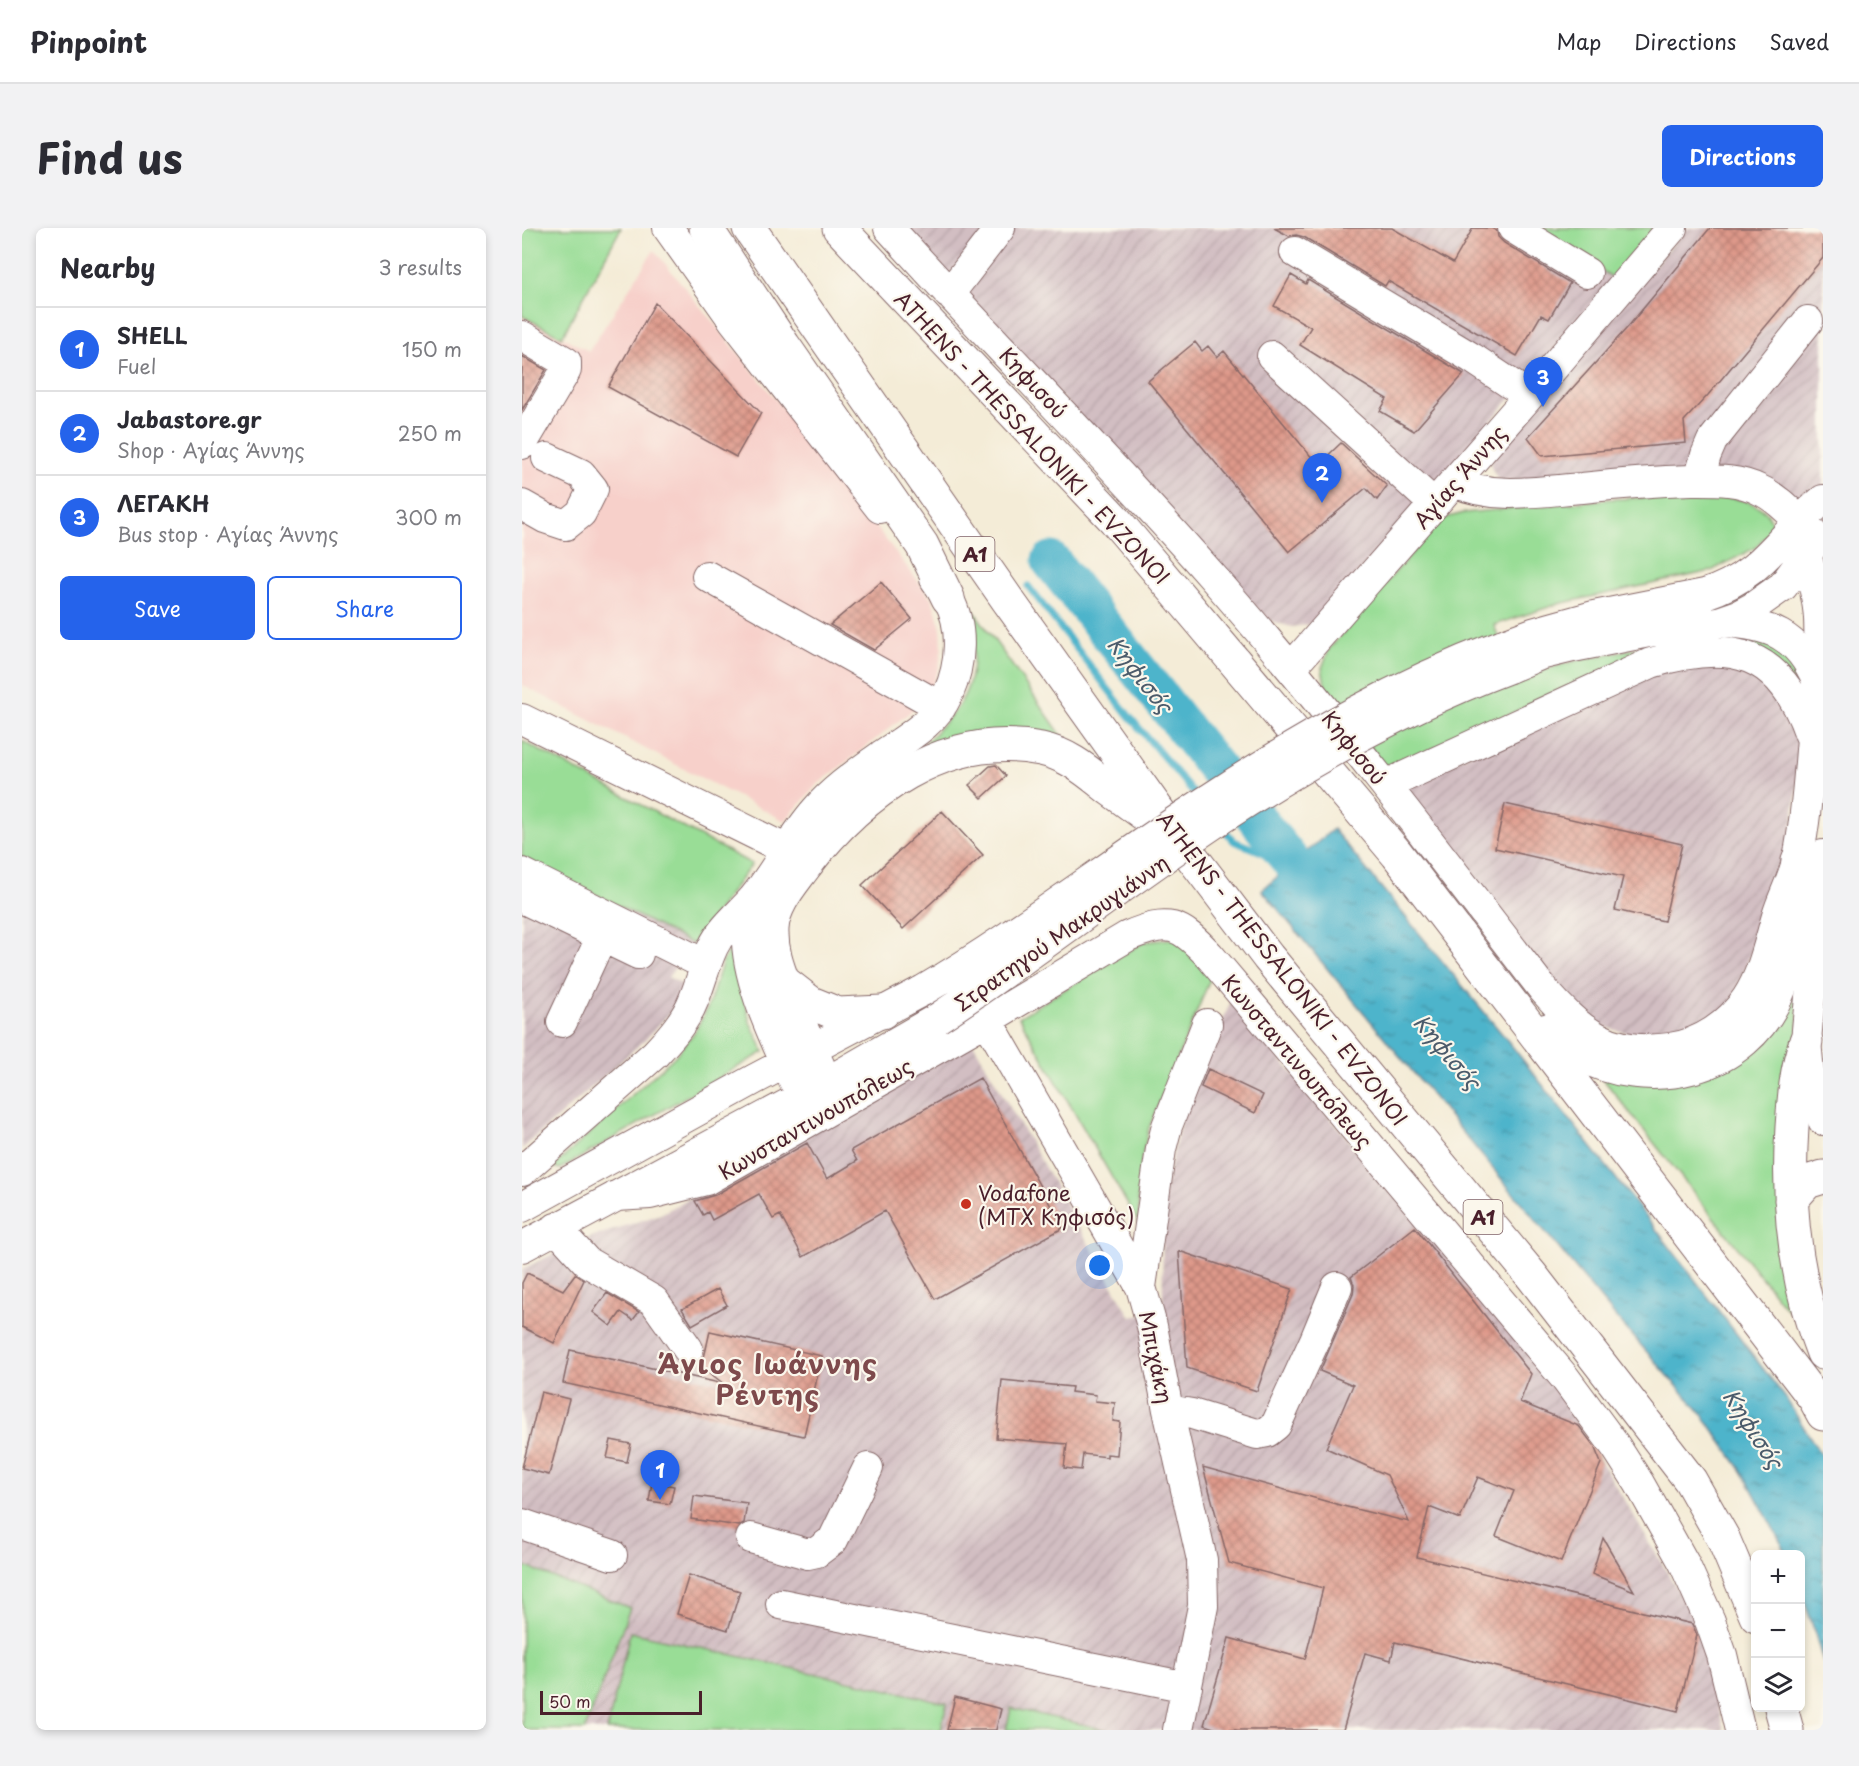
<!DOCTYPE html>
<html lang="en">
<head>
<meta charset="utf-8">
<style>
  :root { --surface:#fff; --page:#f2f2f3; --text:#2b2b33; --muted:#7c7c81; --line:#e1e1e2; --accent:#2563eb }
  body { margin:0; font-family:"Playpen Sans",sans-serif; background:var(--page); color:var(--text) }
  .controls { position:absolute; right:18px; bottom:18px; display:grid; overflow:hidden; border-radius:9px; box-shadow:0 3px 9px #0003 }
  .controls button { width:54px; height:54px; display:grid; place-items:center; padding:0; border:0; border-bottom:2px solid var(--line); background:var(--surface); color:var(--text); font:30px sans-serif }
  .scale { position:absolute; left:18px; bottom:15px; width:162px; box-sizing:border-box; padding-left:6px; border:3px solid #4a1f2b; border-top:0; font-size:16px; line-height:21px; white-space:nowrap; color:#4a1f2b; -webkit-text-stroke:4px #fbf7ec; paint-order:stroke }
  .you { position:absolute; left:578px; top:1038px; width:21px; height:21px; margin:-15px; border:4px solid #fff; border-radius:50%; background:#1a73e8; box-shadow:0 0 0 9px #1a73e833 }
  .badge { display:grid; place-items:center; width:39px; height:39px; border-radius:50%; background:var(--accent); color:#fff; font-size:20px; font-weight:700 }
  .pin { position:absolute; translate:-50% -50px; filter:drop-shadow(0 2px 3px #0008) }
  .pin::after { content:''; position:absolute; top:32px; width:21px; height:18px; background:inherit; clip-path:polygon(0 0,100% 0,50% 100%) }
  .list { margin:0; padding:0; list-style:none }
  h2 { display:flex; justify-content:space-between; align-items:center; height:78px; margin:0; padding:0 24px; font-size:26px }
  h2 small { font-size:20px; font-weight:400; color:var(--muted) }
  .list li { display:grid; grid-template-columns:39px 1fr auto; gap:18px; align-items:center; box-sizing:border-box; height:84px; padding:0 24px; border-top:2px solid var(--line) }
  .list b { display:block; font-size:22px; white-space:nowrap }
  .list p { margin:0; font-size:20px; white-space:nowrap; color:var(--muted) }
  .list em { font-size:20px; font-style:normal; color:var(--muted) }
  .actions { display:flex; gap:12px; padding:18px 24px }
  .actions a { flex:1; padding:14px 0; border:2px solid var(--accent); border-radius:9px; text-align:center; font-size:21px; color:var(--accent) }
  .actions .main { background:var(--accent); color:#fff }
  .icon { flex:none; width:33px; height:33px; fill:none; stroke:currentColor; stroke-width:2; stroke-linecap:round; stroke-linejoin:round }
  .map { position:relative; flex:none; width:1301px; height:1502px; overflow:hidden; border-radius:9px }
  header { display:flex; align-items:center; gap:36px; box-sizing:border-box; height:84px; padding:0 30px; background:var(--surface); border-bottom:2px solid var(--line) }
  header strong { font-size:28px }
  nav { display:flex; gap:33px; margin-inline-start:auto; font-size:21px }
  .intro { display:flex; align-items:center; justify-content:space-between; box-sizing:border-box; height:144px; padding:0 36px }
  h1 { margin:0; font-size:42px }
  .button { padding:15px 27px; border-radius:9px; background:var(--accent); color:#fff; font-size:21px; font-weight:700 }
  main { display:flex; gap:36px; padding:0 36px }
  aside { flex:1; background:var(--surface); border-radius:9px; box-shadow:0 3px 9px #0003 }
  .map>svg:first-child { display:block }
  .built { fill:#f7d0ca }
  .industrial { fill:url(#industrial-furrows) }
  .grass { fill:#99dd96; stroke:#727e60; stroke-width:1.5 }
  .water { fill:url(#water-ripples); stroke:#4c6a7b; stroke-width:1.5 }
  .lines { fill:none; stroke-linecap:round; stroke-linejoin:round }
  .stream { stroke:#4db4cb; stroke-width:7 }
  .river { stroke:#4db4cb; stroke-width:39 }
  .building { fill:url(#building-cross-hatch) }
  .minor-casing { stroke:#866767; stroke-width:32 }
  .highway-casing { stroke:#866767; stroke-width:35 }
  .minor { stroke:#fff; stroke-width:30 }
  .highway { stroke:#fff; stroke-width:33 }
  .minor-bridge-casing { stroke:#866767; stroke-width:32; stroke-linecap:butt }
  .minor-bridge { stroke:#fff; stroke-width:30 }
  .poi-dot { fill:#c8321e; stroke:#fbf7ec; stroke-width:2 }
  .labels { text-anchor:middle; dominant-baseline:central; stroke-width:4.5; stroke-linejoin:round; paint-order:stroke }
  .shield { fill:#fbf7ec; stroke:#7f6065; stroke-width:1.5 }
  .shield-label { font-size:20px; font-weight:bold; fill:#4a1f2b }
  .street-label { font-size:21px; fill:#4a1f2b; stroke:#fbf7ec }
  .poi-label { font-size:21px; fill:#4a1f2b; stroke:#fbf7ec; text-anchor:start }
  .water-label { font-size:22px; font-style:italic; fill:#4b5b6b; stroke:#fbf7ec }
  .district-label { font-size:27px; font-weight:bold; letter-spacing:1.5px; fill:#7e4a4c; stroke:#fbf7ec }
</style>
</head>
<body>
<header>
<strong>Pinpoint</strong>
<nav><a>Map</a><a>Directions</a><a>Saved</a></nav>
</header>
<div class="intro"><h1>Find us</h1><a class="button">Directions</a></div>
<main>
<aside>
<h2>Nearby<small>3 results</small></h2>
<ul class="list">
<li><span class="badge">1</span><div><b>SHELL</b><p>Fuel</p></div><em>150 m</em></li>
<li><span class="badge">2</span><div><b>Jabastore.gr</b><p>Shop · Αγίας Άννης</p></div><em>250 m</em></li>
<li><span class="badge">3</span><div><b>ΛΕΓΑΚΗ</b><p>Bus stop · Αγίας Άννης</p></div><em>300 m</em></li>
</ul>
<div class="actions"><a class="main">Save</a><a>Share</a></div>
</aside>
<div class="map">
<svg width="1301" height="1502" viewBox="0 0 1301 1502">
  <defs>
    <pattern id="industrial-furrows" width="10" height="10" patternUnits="userSpaceOnUse" patternTransform="scale(1.5)"><rect width="10" height="10" fill="#d2bec2"/><path d="M-1 1l2-2M0 10L10 0M9 11l2-2" fill="none" stroke="#b6a3a7"/></pattern>
    <pattern id="water-ripples" width="26" height="14" patternUnits="userSpaceOnUse" patternTransform="scale(1.5)"><rect width="26" height="14" fill="#4db4cb"/><path d="M2 4q2-2 4 0t4 0M15 11q2-2 4 0t4 0" fill="none" stroke="#4292a5"/></pattern>
    <pattern id="building-cross-hatch" width="8" height="8" patternUnits="userSpaceOnUse" patternTransform="scale(1.5)"><rect width="8" height="8" fill="#de998a"/><path d="M0 0l8 8M0 8l8-8" fill="none" stroke="#b67c71"/></pattern>
  </defs>
  <rect width="100%" height="100%" fill="#fbf7ec"/>
  <filter id="ink" filterUnits="userSpaceOnUse"><feTurbulence type="fractalNoise" baseFrequency=".0167" numOctaves="2"/><feDisplacementMap in="SourceGraphic" scale="12" xChannelSelector="R" yChannelSelector="G"/><feConvolveMatrix kernelMatrix="1 2 1 2 8 2 1 2 1" color-interpolation-filters="sRGB"/></filter>
  <filter id="wash" filterUnits="userSpaceOnUse"><feTurbulence type="fractalNoise" baseFrequency=".008" numOctaves="4" result="noise"/><feDisplacementMap in="SourceGraphic" scale="24" xChannelSelector="R" yChannelSelector="G"/><feGaussianBlur stdDeviation="1.35" result="paint"/><feColorMatrix in="noise" values="0 0 0 0 0 0 0 0 0 0 0 0 0 0 0 0 0 1.4 0 .05"/><feComposite in="paint" operator="in"/></filter>
  <g filter="url(#wash)">
    <rect width="100%" height="100%" fill="#f4ecd7"/>
    <!-- built -->
    <path class="built" d="M132,22L274,196L410,371L419,400L420,419L417,439L408,462L388,484L295,557L263,593L0,457V88L67,123Z"/>
    <!-- industrial -->
    <path class="industrial" d="M382,0H467L427,46Z
      M487,0H1011L1093,51L796,391L784,397L770,399L745,392L445,67Z
      M1165,0H1301V260L1284,269H1275L976,252L969,239L972,224Z
      M1158,433L1235,440L1281,512L1266,633L1206,783L1142,815L1061,793L874,559Z
      M0,629L171,716L146,749L159,756L161,763L147,786L124,811L0,921Z
      M709,773L1033,1156L1177,1398L1202,1502H0V1041L61,1012L139,986L451,815L609,1089L641,1083L640,974L660,889Z"/>
    <!-- grass -->
    <path class="grass" d="M0,0H99L40,109L0,88Z
      M1011,0H1135L1093,51Z
      M1178,268C1200,268 1248,270 1251,300L1233,320L1189,343L1036,376L972,397L993,454C1040,431 1096,425 1147,414L871,539L862,537L804,462L800,440L807,421L909,303L923,290L942,285L1090,271Z
      M447,376L545,515L404,517V515C414,503 426,492 435,480C457,448 453,412 446,377Z
      M1227,407L1266,426L1280,456L1277,457L1197,409L1199,408Z
      M0,513L230,636L171,716L0,629Z
      M656,710L691,744L627,900L620,929L616,963L617,996L497,789L622,714Z
      M208,719L210,720L228,794L242,824L38,941L31,939L152,829L172,805L186,779L201,733Z
      M1276,759L1273,1082L1267,1084L1081,851Z
      M0,1337L108,1380L63,1502H7L0,1499Z
      M108,1404L425,1475L419,1502H85Z
      M489,1480L585,1502H484Z"/>
    <!-- water -->
    <path class="water" d="M811,601L986,813L1137,1005L1263,1169L1301,1230V1434L1292,1402L1279,1363L1278,1326H1265L1220,1243L1180,1186L1093,1088L740,662Z"/>
    <g class="lines">
      <!-- stream -->
      <path class="stream" d="M506,358L607,488L675,569
        M700,599L712,613L770,636"/>
      <!-- river -->
      <path class="river" d="M529,333L803,676"/>
    </g>
    <g id="blocks">
      <!-- building -->
      <path class="building" d="M752,0H870L931,35L951,0H969L975,3L976,9L982,15L1048,55L1027,91L1019,87L995,128L866,53L863,58L782,9L774,7L767,8Z
        M1188,0H1301V30L1186,167L1162,193L1164,215L1020,228L1006,209L1105,100Z
        M769,47L784,56L786,52L942,146L892,203L858,183L865,171L778,117L789,99L752,78Z
        M133,75L239,185L214,229L86,159Z
        M673,114L680,123L686,118L695,129L702,123L796,237L819,215L865,258L855,272L844,260L767,324L626,153Z
        M0,128L24,142L0,182Z
        M359,354L390,391L352,422L308,397Z
        M474,537L484,548L460,570L447,557L468,538Z
        M983,576L1160,616L1142,693L1093,682L1101,649L973,620Z
        M420,583L461,627L381,701L340,657Z
        M686,841L741,867L733,885L679,859Z
        M458,850L541,1000L413,1071L363,983L281,1029L258,987L251,991L237,966L190,992L186,984L181,987L173,973L193,967L285,915L305,951L335,933L329,922Z
        M893,999L1009,1146L998,1174L1057,1198L1072,1218L1079,1235L1039,1334L974,1308L992,1263L956,1249L938,1291L907,1279L895,1329L1170,1396L1175,1407L1156,1483L873,1414L869,1432L843,1425L821,1502H698L682,1497L707,1410L783,1431L801,1360L707,1335L681,1239L821,1278L887,1294L865,1247L804,1220L831,1157L798,1143L831,1066L832,1057L829,1049Z
        M657,1023L770,1061L735,1163L665,1140Z
        M5,1045L41,1062L53,1046L62,1052L32,1115L0,1099V1055Z
        M196,1061L205,1077L170,1097L160,1081Z
        M85,1065L117,1084L111,1092L99,1084L89,1098L71,1084Z
        M188,1103L300,1128L282,1208L41,1155L48,1122L202,1156L180,1139Z
        M480,1152L550,1159L549,1164L574,1167L573,1173L593,1175L591,1193L598,1194L595,1227L585,1226V1229L561,1226L559,1242L542,1240L545,1216L474,1210Z
        M19,1164L47,1171L27,1247L0,1240Z
        M89,1212L109,1216L105,1234L85,1230Z
        M130,1254L152,1258L148,1276L127,1273Z
        M172,1268L225,1275L222,1295L217,1298L169,1291Z
        M1081,1310L1112,1363L1070,1346Z
        M167,1347L218,1363L206,1402L155,1386Z
        M433,1469L479,1481L474,1502H425Z"/>
    </g>
  </g>
  <g filter="url(#ink)">
    <use href="#blocks" fill-opacity="0" stroke="#866767" stroke-width="1.5"/>
    <g class="lines">
      <!-- minor casing -->
      <g class="minor-casing">
        <path id="minor" d="M146,0L212,93L358,280
          M367,0C473,117 585,229 689,347C806,480 913,620 1020,760C1058,803 1086,828 1148,820C1179,816 1208,796 1225,770C1242,744 1247,714 1256,685C1262,667 1272,648 1276,630C1285,587 1287,542 1291,499C1294,463 1299,426 1297,390C1295,357 1282,325 1276,293
          M991,0L1065,45
          M773,24L950,130L1007,168
          M427,66L478,0
          M0,108L44,134V142L0,216
          M750,128L912,276
          M1177,252L1184,227L1190,213L1286,93
          M933,254C971,272 1018,263 1060,260C1096,256 1133,253 1170,252C1193,252 1216,251 1238,262C1258,271 1274,291 1291,306
          M0,277L23,290L44,297L59,285L71,261L59,246L25,230
          M185,348L419,479
          M1200,394C1248,396 1276,407 1295,452
          M979,417L1011,405L1072,388L1183,366C1242,347 1256,308 1301,272
          M769,440L1007,168L1150,0
          M987,440L1018,427L1051,419L1142,401L1197,394L1217,387L1230,380L1261,358L1292,316
          M0,491L265,622
          M864,557L1129,435C1210,410 1259,423 1288,507
          M1301,627L1284,813L1288,855L1301,892
          M0,645L184,737
          M0,670L116,726
          M232,670C230,679 226,688 225,698C221,747 252,809 272,853
          M465,792L619,1059L630,1098L646,1182L680,1332L681,1378L656,1502
          M40,794L80,708
          M0,943L133,826C149,809 164,792 172,771C179,754 183,736 191,719C200,700 217,687 231,671C254,643 270,609 294,582C313,560 337,544 360,527C385,510 413,495 426,466C439,437 442,399 426,370C422,363 417,357 413,351
          M94,968L128,966L184,952L465,792L606,708C647,691 657,695 687,727L1043,1150L1094,1219L1117,1255L1162,1335L1188,1393L1200,1427L1218,1502
          M0,979L233,851L400,763
          M34,1000L65,1034L132,1073L166,1121
          M0,1019L279,869L416,790
          M619,1059L639,921L645,898L685,796
          M646,1182L670,1186L735,1206L745,1204L754,1197L793,1112L815,1059
          M0,1296L90,1327
          M229,1310L286,1326L295,1324L311,1312L346,1240
          M259,1376L665,1459"/>
      </g>
      <!-- highway casing -->
      <g class="highway-casing">
        <path id="highway" d="M184,0L262,118L400,317L426,370
          M227,0L485,371L657,612L746,729L1010,1048L1168,1252L1201,1310L1234,1388
          M317,0L593,292L875,626L1293,1171L1301,1186
          M262,754L289,775L316,786L360,784
          M1025,802C1034,809 1043,819 1053,824C1126,865 1225,844 1257,762C1273,721 1273,675 1276,632
          M1284,813C1274,841 1272,870 1270,899C1265,975 1273,1054 1301,1125
          M304,855C290,826 278,797 266,767C258,745 249,726 250,701C251,677 270,656 283,638C339,565 422,502 519,521C548,527 567,545 589,562C604,573 619,584 633,594
          M1269,972L1285,954L1301,949
          M1259,1480L1265,1502"/>
      </g>
      <!-- minor -->
      <use href="#minor" class="minor"/>
      <!-- highway -->
      <use href="#highway" class="highway"/>
      <!-- minor-bridge casing -->
      <g class="minor-bridge-casing">
        <path id="minor-bridge" d="M400,763C500,704 592,632 690,569C784,508 874,457 979,417
          M416,790C513,726 605,653 702,589C793,530 886,478 987,440"/>
      </g>
      <!-- minor-bridge -->
      <use href="#minor-bridge" class="minor-bridge"/>
    </g>
  </g>
  <!-- markers -->
  <circle class="poi-dot" cx="444" cy="976" r="6"/>
  <g class="labels">
    <!-- shield labels -->
    <g class="shield">
      <rect x="433.5" y="309" width="39" height="34" rx="4.5"/>
      <rect x="941.5" y="972" width="39" height="34" rx="4.5"/>
    </g>
    <g class="shield-label">
      <text x="453" y="326">Α1</text>
      <text x="961" y="989">Α1</text>
    </g>
    <!-- street labels -->
    <g class="street-label">
      <text transform="translate(512 154) rotate(47)">Κηφισού</text>
      <text transform="translate(511 209) rotate(47)">ATHENS - THESSALONIKI - EVZONOI</text>
      <text transform="translate(937 248) rotate(-49)">Αγίας Άννης</text>
      <text transform="translate(833 519) rotate(51)">Κηφισού</text>
      <text transform="translate(539 704) rotate(-35)">Στρατηγού Μακρυγιάννη</text>
      <text transform="translate(761 740) rotate(52)">ATHENS - THESSALONIKI - EVZONOI</text>
      <text transform="translate(776 833) rotate(50)">Κωνσταντινουπόλεως</text>
      <text transform="translate(293 890) rotate(-30)">Κωνσταντινουπόλεως</text>
      <text transform="translate(635 1129) rotate(78)">Μπιχάκη</text>
    </g>
    <!-- poi labels -->
    <g class="poi-label">
      <text x="456" y="964">Vodafone<tspan x="456" dy="24">(MTX Κηφισός)</tspan></text>
    </g>
    <!-- water labels -->
    <g class="water-label">
      <text transform="translate(619 446) rotate(52)">Κηφισός</text>
      <text transform="translate(926 823) rotate(50)">Κηφισός</text>
      <text transform="translate(1232 1200) rotate(57)">Κηφισός</text>
    </g>
    <!-- district labels -->
    <g class="district-label">
      <text x="246" y="1134">Άγιος Ιωάννης<tspan x="246" dy="31">Ρέντης</tspan></text>
    </g>
  </g>
</svg>
<div class="controls">
<button>+</button>
<button>−</button>
<button><svg class="icon" aria-label="layers" viewBox="0 0 24 24"><path d="M12 4l9 5-9 5-9-5zM3 14l9 5 9-5"/></svg></button>
</div>
<div class="scale">50 m</div>
<div class="you"></div>
<div class="pin badge" style="left:138px;top:1272px">1</div>
<div class="pin badge" style="left:800px;top:275px">2</div>
<div class="pin badge" style="left:1021px;top:179px">3</div>
</div>
</main>
</body>
</html>
